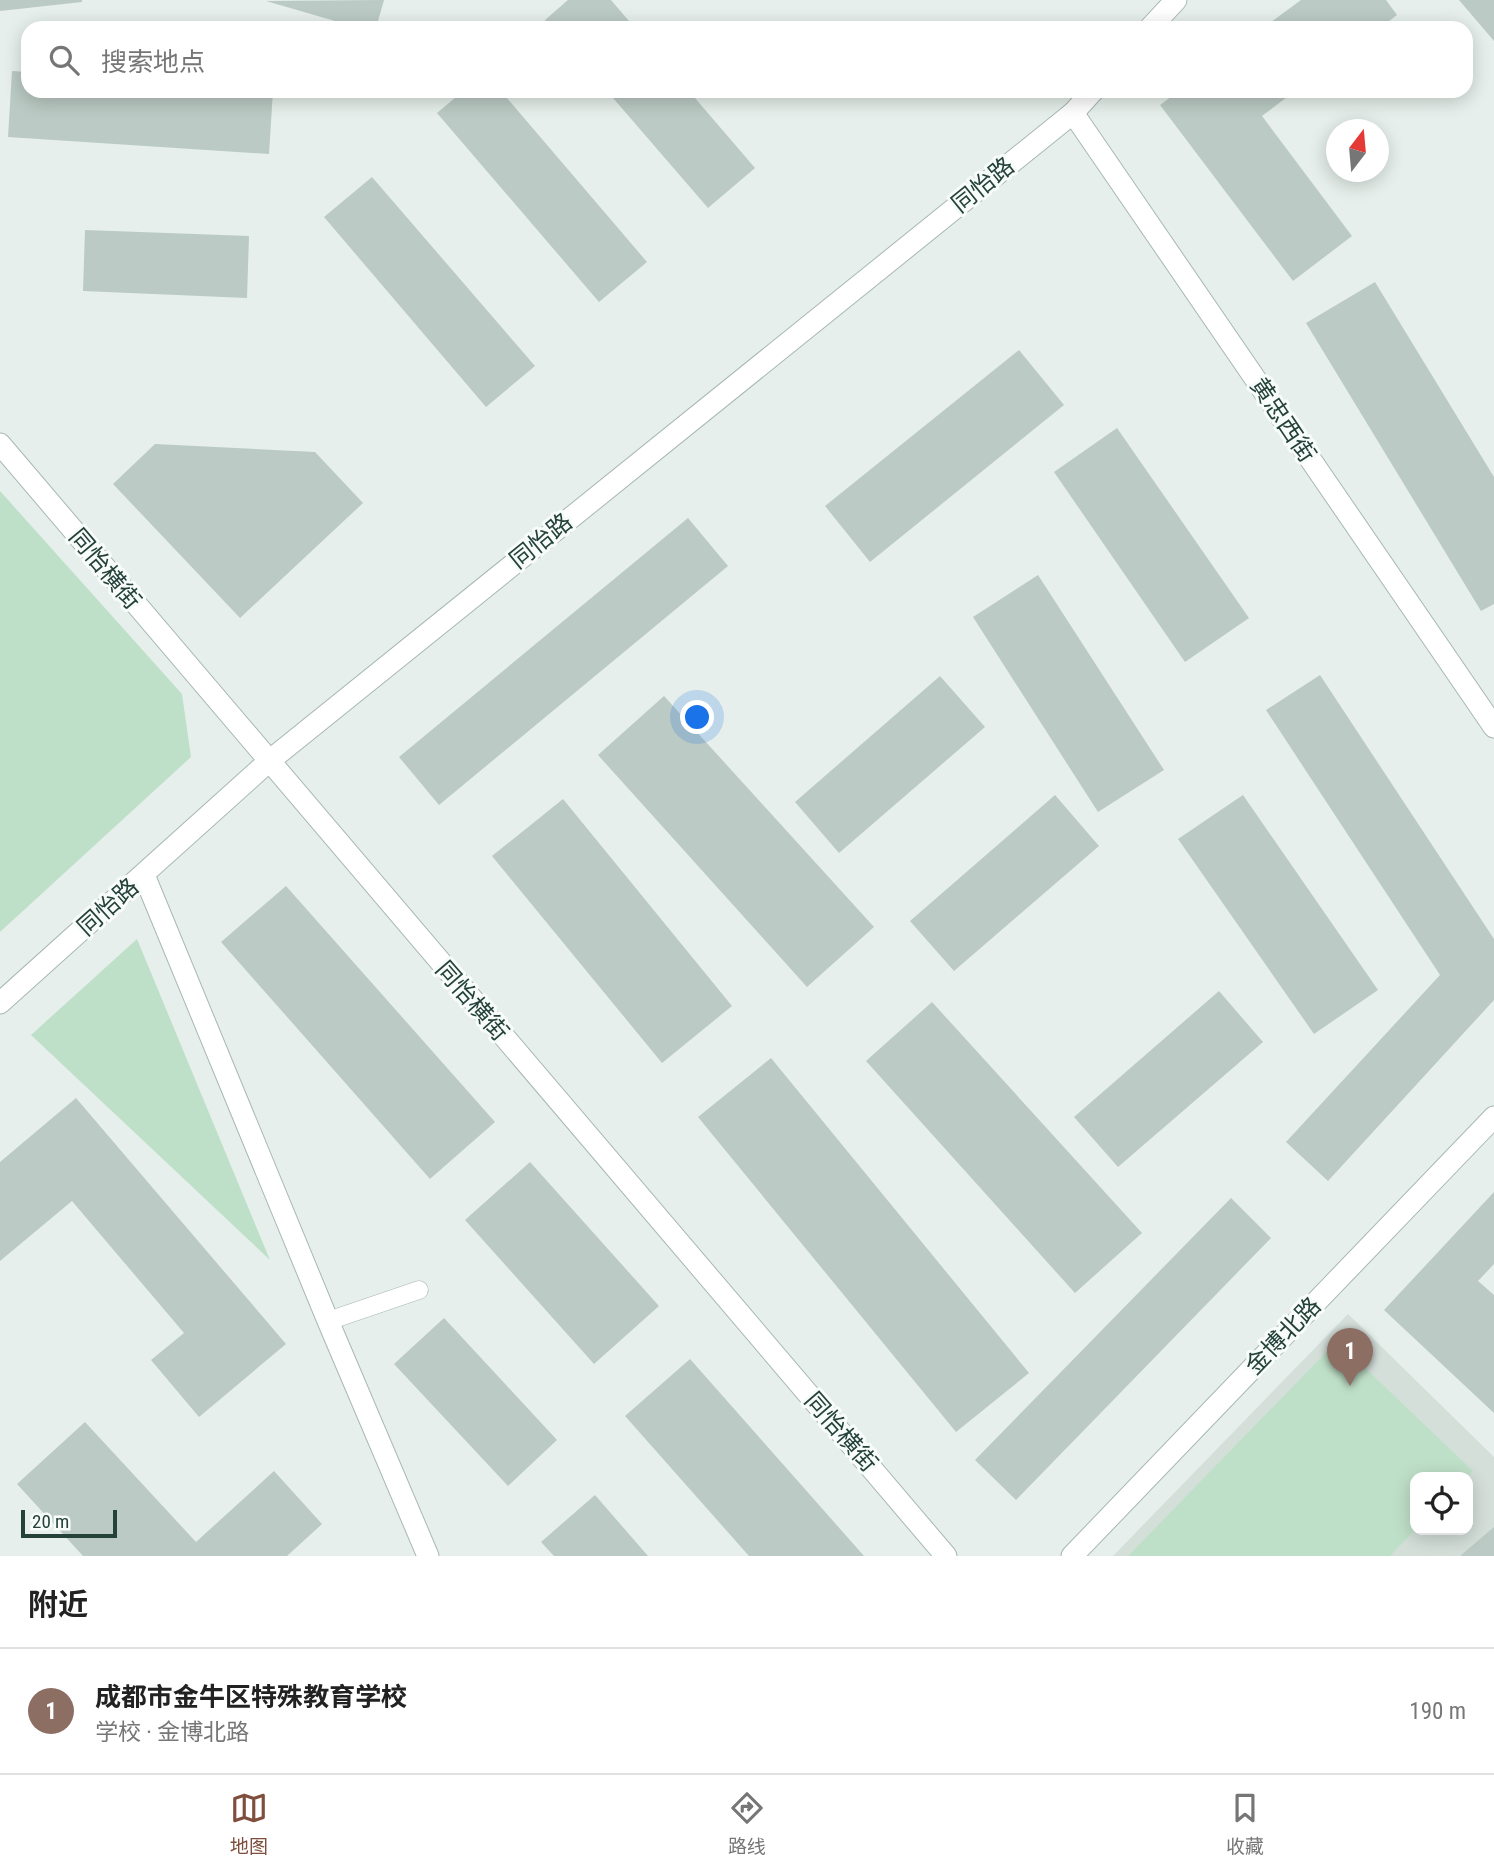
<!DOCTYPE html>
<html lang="zh">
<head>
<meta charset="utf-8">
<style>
  :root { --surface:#fff; --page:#f2f2f2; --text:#222; --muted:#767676; --line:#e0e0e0; --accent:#804e3d }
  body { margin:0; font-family:"Roboto Condensed","Noto Sans SC",sans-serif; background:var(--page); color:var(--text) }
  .controls { position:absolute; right:21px; bottom:21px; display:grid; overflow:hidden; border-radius:14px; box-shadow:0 4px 18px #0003 }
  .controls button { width:63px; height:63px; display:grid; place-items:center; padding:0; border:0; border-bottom:2px solid var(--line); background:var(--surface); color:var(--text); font:35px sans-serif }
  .compass { position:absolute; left:1326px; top:119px; width:63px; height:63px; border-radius:50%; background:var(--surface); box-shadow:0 4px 18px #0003; rotate:16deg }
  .scale { position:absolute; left:21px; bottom:18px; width:96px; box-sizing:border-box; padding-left:7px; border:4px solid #24423a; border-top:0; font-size:19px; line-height:24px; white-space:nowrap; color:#24423a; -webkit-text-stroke:5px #f7fbf9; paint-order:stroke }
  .you { position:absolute; left:698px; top:718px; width:24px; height:24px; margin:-18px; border:5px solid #fff; border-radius:50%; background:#1a73e8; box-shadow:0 0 0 10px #1a73e833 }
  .badge { display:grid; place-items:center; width:46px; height:46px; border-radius:50%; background:var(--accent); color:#fff; font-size:23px; font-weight:700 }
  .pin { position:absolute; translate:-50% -58px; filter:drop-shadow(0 2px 4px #0008) }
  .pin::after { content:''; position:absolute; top:37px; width:24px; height:21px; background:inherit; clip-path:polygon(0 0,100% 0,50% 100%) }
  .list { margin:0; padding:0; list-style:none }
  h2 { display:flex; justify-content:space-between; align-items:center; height:91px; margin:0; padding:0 28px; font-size:30px }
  h2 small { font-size:23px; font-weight:400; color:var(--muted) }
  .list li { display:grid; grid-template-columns:46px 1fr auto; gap:21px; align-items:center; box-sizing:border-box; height:126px; padding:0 28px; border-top:2px solid var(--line) }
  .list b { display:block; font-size:26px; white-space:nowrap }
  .list p { margin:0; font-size:23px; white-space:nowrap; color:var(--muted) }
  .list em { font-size:23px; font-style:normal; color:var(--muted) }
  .icon { flex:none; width:38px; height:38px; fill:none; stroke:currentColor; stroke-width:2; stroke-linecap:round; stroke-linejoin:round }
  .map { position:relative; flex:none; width:1494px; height:1556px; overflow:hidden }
  .search { position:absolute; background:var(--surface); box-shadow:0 4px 18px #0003; left:21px; right:21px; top:21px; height:77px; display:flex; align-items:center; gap:18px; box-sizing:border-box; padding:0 24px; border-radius:21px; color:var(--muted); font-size:26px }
  .sheet { height:217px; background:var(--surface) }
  nav { display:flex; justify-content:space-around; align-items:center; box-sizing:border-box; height:98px; border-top:2px solid var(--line); background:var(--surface); font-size:19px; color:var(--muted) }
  nav a { display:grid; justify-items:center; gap:4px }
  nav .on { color:var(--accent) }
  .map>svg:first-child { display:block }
  .built { fill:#d4dfda; fill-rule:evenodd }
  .green { fill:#bfe0c8 }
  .building { fill:#bbcac4 }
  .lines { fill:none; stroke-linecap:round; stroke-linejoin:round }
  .service-casing { stroke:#a8b8b2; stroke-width:19 }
  .minor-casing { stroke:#a8b8b2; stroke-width:23 }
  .tertiary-casing { stroke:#a8b8b2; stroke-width:23 }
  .service { stroke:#fff; stroke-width:18 }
  .minor { stroke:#fff; stroke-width:21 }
  .tertiary { stroke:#fff; stroke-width:21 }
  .labels { text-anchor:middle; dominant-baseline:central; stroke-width:6; stroke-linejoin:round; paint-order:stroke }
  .street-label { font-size:24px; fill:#24423a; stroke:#f7fbf9 }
</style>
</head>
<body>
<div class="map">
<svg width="1494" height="1556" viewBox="0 0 1494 1556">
  <rect width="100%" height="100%" fill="#e6efeb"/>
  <!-- built -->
  <path class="built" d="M1348,1314L1494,1457V1556H1113ZM1415,1477H1468V1530H1415Z"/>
  <!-- green -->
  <path class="green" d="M0,491L182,694L191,757L0,932Z
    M137,939L270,1260L31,1035Z
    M1337,1341L1473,1471L1466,1477H1415V1530L1390,1556H1128Z"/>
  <!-- building -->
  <path class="building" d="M0,0H82V2L0,11Z
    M384,0L376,28H359L266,1Z
    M568,0H611L635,28H552L545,20Z
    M1301,0H1386L1397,15L1380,28H1263Z
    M1459,0H1494V41Z
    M12,71L28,72V91H273L269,154L8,137Z
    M463,91H501L647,262L599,302L437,113Z
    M607,91H689L755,168L708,208Z
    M1179,91H1295L1262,116L1352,236L1293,281L1160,105Z
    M372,177L535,366L486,407L324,217Z
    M85,230L249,236L247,298L83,291Z
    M1375,282L1494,477V604L1481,611L1306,323Z
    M1019,350L1064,405L870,562L825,506Z
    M1117,428L1249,618L1185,662L1054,472Z
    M155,444L315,452L363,503L240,618L113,484Z
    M688,518L728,566L439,805L399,757Z
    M1038,575L1164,770L1098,812L973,617Z
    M1320,675L1494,939V1000L1328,1181L1286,1142L1440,975L1266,710Z
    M940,676L985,727L839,853L795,802Z
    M664,696L874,927L807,987L598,755Z
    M1055,795L1099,846L954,971L910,921Z
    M1243,795L1378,990L1314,1034L1178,839Z
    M563,799L732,1006L662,1063L492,856Z
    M286,886L495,1122L430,1179L221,942Z
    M1219,991L1263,1042L1118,1167L1074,1117Z
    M932,1002L1142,1233L1075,1293L866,1061Z
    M771,1058L1029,1373L956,1432L698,1117Z
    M76,1098L286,1344L199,1417L151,1360L184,1333L72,1201L0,1261V1162Z
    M530,1162L659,1306L594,1364L465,1220Z
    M1494,1192V1264L1478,1281L1494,1295V1413L1384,1310Z
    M1231,1198L1271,1238L1016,1500L975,1460Z
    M444,1318L557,1440L508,1486L394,1364Z
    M690,1359L864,1556H749L625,1416Z
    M85,1422L196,1542L274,1471L322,1524L287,1556H83L17,1484Z
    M595,1495L648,1556H554L541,1542Z
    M1494,1527V1556H1460Z"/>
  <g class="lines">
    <!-- service casing -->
    <g class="service-casing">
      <path id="service" d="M328,1321L419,1290"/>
    </g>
    <!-- minor casing -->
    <g class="minor-casing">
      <path id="minor" d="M1073,113L1494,727
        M0,444L946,1556
        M144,875L328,1321L428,1556
        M1072,1556L1494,1117"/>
    </g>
    <!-- tertiary casing -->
    <g class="tertiary-casing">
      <path id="tertiary" d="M1150,28L1176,0
        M0,1003L268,762L1073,113L1093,91"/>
    </g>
    <!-- service -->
    <use href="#service" class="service"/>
    <!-- minor -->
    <use href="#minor" class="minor"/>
    <!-- tertiary -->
    <use href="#tertiary" class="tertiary"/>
  </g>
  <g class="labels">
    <!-- street labels -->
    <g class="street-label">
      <text transform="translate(983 185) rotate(-39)">同怡路</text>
      <text transform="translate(1283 420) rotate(56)">黄忠西街</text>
      <text transform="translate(541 541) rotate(-39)">同怡路</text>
      <text transform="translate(105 569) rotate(50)">同怡横街</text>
      <text transform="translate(108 907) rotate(-42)">同怡路</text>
      <text transform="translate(472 1001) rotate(49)">同怡横街</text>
      <text transform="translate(1283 1336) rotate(-46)">金博北路</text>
      <text transform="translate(841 1432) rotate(49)">同怡横街</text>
    </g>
  </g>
</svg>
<div class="controls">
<button><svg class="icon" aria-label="locate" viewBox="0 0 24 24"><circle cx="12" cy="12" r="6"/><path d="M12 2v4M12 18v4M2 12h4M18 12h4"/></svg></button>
</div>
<svg class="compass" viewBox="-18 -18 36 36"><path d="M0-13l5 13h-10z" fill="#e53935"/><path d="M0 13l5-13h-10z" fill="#767676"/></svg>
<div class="scale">20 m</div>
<div class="you"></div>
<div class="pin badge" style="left:1350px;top:1386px;background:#8d6e63">1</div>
<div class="search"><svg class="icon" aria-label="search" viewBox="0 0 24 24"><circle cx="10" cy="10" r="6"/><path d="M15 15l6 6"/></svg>搜索地点</div>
</div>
<section class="sheet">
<h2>附近<small></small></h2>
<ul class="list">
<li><span class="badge" style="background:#8d6e63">1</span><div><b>成都市金牛区特殊教育学校</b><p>学校 · 金博北路</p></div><em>190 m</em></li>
</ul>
</section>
<nav>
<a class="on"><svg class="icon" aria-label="map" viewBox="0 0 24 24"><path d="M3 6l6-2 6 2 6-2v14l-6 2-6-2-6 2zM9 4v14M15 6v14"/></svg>地图</a>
<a><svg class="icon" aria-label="directions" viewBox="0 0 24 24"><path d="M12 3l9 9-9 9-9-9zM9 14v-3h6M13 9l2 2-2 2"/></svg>路线</a>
<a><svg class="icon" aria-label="saved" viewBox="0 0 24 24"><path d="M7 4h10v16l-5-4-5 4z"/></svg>收藏</a>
</nav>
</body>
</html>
